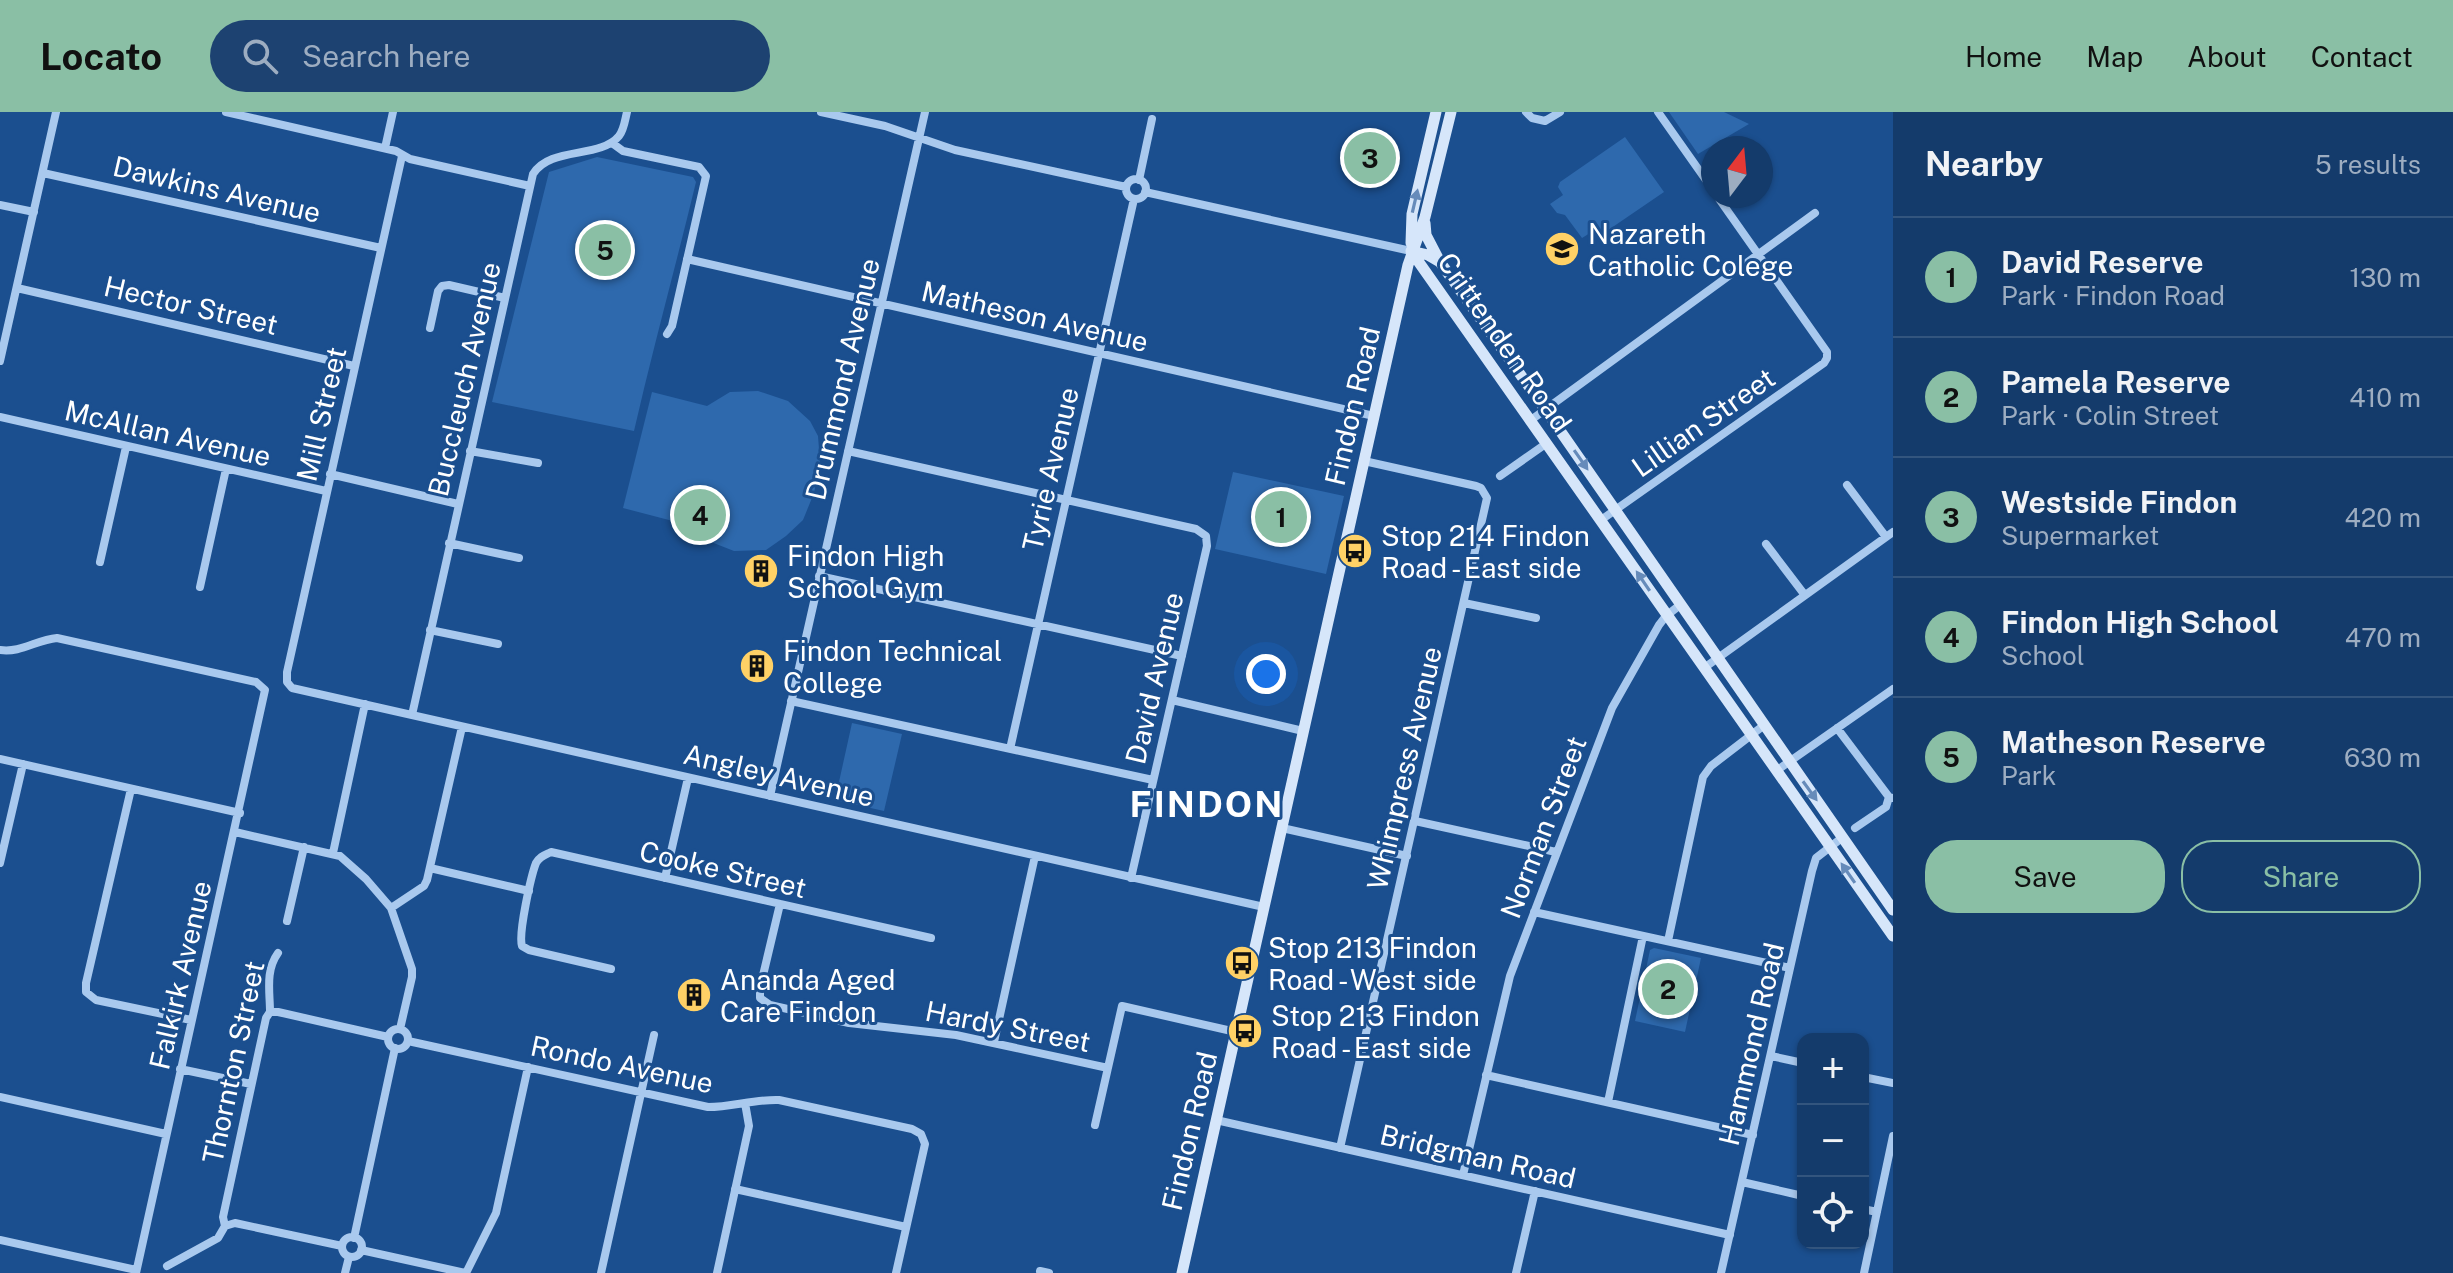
<!DOCTYPE html>
<html lang="en">
<head>
<meta charset="utf-8">
<style>
  :root { --surface:#143b6b; --page:#1d4271; --text:#f1f3f6; --muted:#9dadc1; --line:#33557e; --accent:#8abfa5 }
  body { margin:0; font-family:"Public Sans",sans-serif; background:var(--page); color:var(--text) }
  .controls { position:absolute; right:24px; bottom:24px; display:grid; overflow:hidden; border-radius:16px; box-shadow:0 2px 6px #0004 }
  .controls button { width:72px; height:72px; display:grid; place-items:center; padding:0; border:0; border-bottom:2px solid var(--line); background:var(--surface); color:var(--text); font:40px sans-serif }
  .compass { position:absolute; left:1701px; top:24px; width:72px; height:72px; border-radius:50%; background:var(--surface); box-shadow:0 2px 6px #0004; rotate:16deg }
  .you { position:absolute; left:1266px; top:562px; width:28px; height:28px; margin:-20px; border:6px solid #fff; border-radius:50%; background:#1a73e8; box-shadow:0 0 0 12px #1a73e833 }
  .badge { display:grid; place-items:center; width:52px; height:52px; border-radius:50%; background:var(--accent); color:#111; font-size:26px; font-weight:700 }
  .pin { position:absolute; translate:-50% -50%; border:4px solid #fff; box-shadow:0 2px 8px #0006 }
  .list { margin:0; padding:0; list-style:none }
  h2 { display:flex; justify-content:space-between; align-items:center; height:104px; margin:0; padding:0 32px; font-size:34px }
  h2 small { font-size:26px; font-weight:400; color:var(--muted) }
  .list li { display:grid; grid-template-columns:52px 1fr auto; gap:24px; align-items:center; box-sizing:border-box; height:120px; padding:0 32px; border-top:2px solid var(--line) }
  .list b { display:block; font-size:30px; white-space:nowrap }
  .list p { margin:0; font-size:26px; white-space:nowrap; color:var(--muted) }
  .list em { font-size:26px; font-style:normal; color:var(--muted) }
  .actions { display:flex; gap:16px; padding:24px 32px }
  .actions a { flex:1; padding:18px 0; border:2px solid var(--accent); border-radius:32px; text-align:center; font-size:28px; color:var(--accent) }
  .actions .main { background:var(--accent); color:#111 }
  .icon { flex:none; width:44px; height:44px; fill:none; stroke:currentColor; stroke-width:2; stroke-linecap:round; stroke-linejoin:round }
  .map { position:relative; flex:none; width:1893px; height:1161px; overflow:hidden }
  header { display:flex; align-items:center; gap:48px; box-sizing:border-box; height:112px; padding:0 40px; background:var(--accent); color:#111 }
  header strong { font-size:38px }
  nav { display:flex; gap:44px; margin-inline-start:auto; font-size:28px }
  .search { width:560px; height:72px; background:var(--page); display:flex; align-items:center; gap:20px; box-sizing:border-box; padding:0 28px; border-radius:44px; color:var(--muted); font-size:30px }
  main { display:flex }
  aside { flex:1; background:var(--surface) }
  .map>svg:first-child { display:block }
  .green { fill:#2e69ad }
  .lines { fill:none; stroke-linecap:round; stroke-linejoin:round }
  .minor { stroke:#a9c9ee; stroke-width:8 }
  .secondary { stroke:#d6e6fa; stroke-width:11 }
  .oneway { fill:#668bba }
  .labels { text-anchor:middle; dominant-baseline:central; stroke-width:6; stroke-linejoin:round; paint-order:stroke }
  .street-label { font-size:28px; fill:#fff; stroke:#1b4f8f }
  .poi-label { font-size:28px; fill:#fff; stroke:#1b4f8f; text-anchor:start }
  .district-label { font-size:36px; font-weight:bold; letter-spacing:2px; fill:#fff; stroke:#1b4f8f }
</style>
</head>
<body>
<header>
<strong>Locato</strong>
<div class="search"><svg class="icon" aria-label="search" viewBox="0 0 24 24"><circle cx="10" cy="10" r="6"/><path d="M15 15l6 6"/></svg>Search here</div>
<nav><a>Home</a><a>Map</a><a>About</a><a>Contact</a></nav>
</header>
<main>
<div class="map">
<svg width="1893" height="1161" viewBox="0 0 1893 1161">
  <rect width="100%" height="100%" fill="#1b4f8f"/>
  <!-- green -->
  <path class="green" d="M1669,0H1724L1749,12L1698,42Z
    M1625,25L1664,80L1601,123L1590,121L1582,126L1565,103L1557,101L1550,92L1563,83L1558,75L1560,70Z
    M597,45L693,65L696,70C676,153 653,236 634,319L492,290L549,60Z
    M758,279L788,289L810,309L818,324L820,350L814,381L803,408L786,424L766,438L734,439L706,428L688,413L623,396L652,280L707,294L730,280Z
    M1233,360L1344,384L1326,462L1215,437Z
    M852,611L902,622L884,699L835,688Z
    M1654,836L1701,846L1685,920L1635,909L1650,838Z"/>
  <g class="lines">
    <!-- minor -->
    <path class="minor" d="M226,0L396,39L410,47L530,74
      M821,0L885,14L955,38L1126,75
      M1526,0L1532,6L1545,9L1560,0
      M1658,0L1713,78
      M612,31L623,39L699,55L706,64L672,214L667,222
      M385,36L393,0
      M402,44L287,560V570L292,576L1264,795
      M43,61L381,136
      M1126 77a10 10 0 1 1 20 0a10 10 0 1 1-20 0Z
      M1139,68L1152,7
      M1145,80L1411,139
      M0,93L34,100
      M687,147L1374,304
      M17,176L354,254
      M430,216L438,179L442,174L449,173L505,186
      M0,249L56,0
      M0,305L326,379
      M1531,308L1815,101
      M470,339L538,351
      M848,339L1196,417L1206,424L1207,434L1131,766
      M330,362L458,392
      M1500,364L1547,331
      M1847,373L1886,425
      M1601,408L1824,251L1827,246V240L1717,84
      M449,431L519,446
      M1766,432L1804,482
      M100,450L126,335
      M819,464L1182,544
      M200,475L226,357
      M1464,491L1536,506
      M430,518L498,532
      M0,538C21,541 36,528 57,526L256,570L265,578L136,1161
      M1704,556L1893,420
      M1172,588L1303,619
      M791,589L1153,668
      M412,603L533,62C550,34 600,47 619,24C624,18 625,8 627,0
      M1837,616L1889,685L1893,686
      M1010,637L1134,87
      M0,647L240,701
      M1776,659L1893,577
      M131,677L86,871V880L96,888L191,908
      M770,684L925,0
      M1415,709L1556,740
      M1282,716L1407,744
      M1855,716L1886,695L1889,685
      M235,720L340,744L366,767L391,796L412,857V865L400,917
      M333,741L365,592
      M0,751L23,652
      M430,756L529,779
      M665,766L688,666
      M780,792L760,876V886L770,893L849,911L956,923L1108,956
      M391,796L424,774L427,768L462,615
      M1534,800L1790,856
      M287,809L304,735
      M1668,829L1703,665L1711,654L1763,614
      M611,857L529,838L522,834C518,822 531,764 536,751C540,744 545,743 551,740L931,826
      M270,900H278L388,925
      M388 927a10 10 0 1 1 20 0a10 10 0 1 1-20 0Z
      M408,929L708,995C732,995 755,987 779,988L912,1017L921,1022L925,1032L896,1161
      M994,930L1035,744
      M1771,944L1803,951
      M180,957L251,972
      M1486,963L1753,1023
      M1863,965L1893,971
      M0,985L166,1022
      M1608,990L1643,824
      M1216,1008L1730,1123
      M1095,1013L1122,894L1236,920
      M1340,1036L1487,386L1481,376L1476,374L1364,349
      M1463,1063L1510,864L1612,596L1659,513L1666,504L1680,493
      M1742,1070L1803,1084
      M735,1077L906,1115
      M1863,1097L1877,1100
      M225,1114L223,1105L266,906L270,900C270,880 265,859 278,841
      M342 1135a10 10 0 1 1 20 0a10 10 0 1 1-20 0Z
      M354,1126L395,936
      M0,1128L136,1158
      M361,1138L465,1161
      M167,1154L218,1126L225,1114L235,1111L342,1134
      M1040,1159L1049,1161
      M345,1161L349,1145
      M466,1161L496,1101L528,955
      M601,1161L654,923
      M717,1161L749,1014L745,991
      M1516,1161L1535,1079
      M1721,1161L1812,759L1816,746L1843,725
      M1864,1161L1893,1024"/>
    <!-- secondary -->
    <path class="secondary" d="M1425,111L1426,123L1440,150
      M1411,131L1412,102L1436,0
      M1411,139L1893,824
      M1411,139L1428,143L1440,150L1545,297L1893,798
      M1182,1161L1408,153L1425,105L1451,0"/>
  </g>
  <!-- one-way arrows -->
  <defs><path id="oneway-solid" d="M-6-.8H1V-3.2L6.5 0L1 3.2V.8H-6Z" transform="scale(2)"/></defs>
  <g class="oneway">
    <use href="#oneway-solid" transform="translate(1415 89) rotate(-77)"/>
    <use href="#oneway-solid" transform="translate(1581 348) rotate(55)"/>
    <use href="#oneway-solid" transform="translate(1643 469) rotate(-124)"/>
    <use href="#oneway-solid" transform="translate(1810 679) rotate(54)"/>
    <use href="#oneway-solid" transform="translate(1848 761) rotate(-125)"/>
  </g>
  <!-- icons -->
  <defs>
    <g id="school-disc" transform="scale(1.8)"><circle r="9.5" fill="#ffd166" stroke="#1b4f8f"/><path d="M0-5L7-2L0 1L-7-2ZM-4 1L0 2.5L4 1V4Q0 6-4 4Z" fill="#111"/></g>
    <g id="bus-disc" transform="scale(1.8)"><circle r="9.5" fill="#ffd166" stroke="#1b4f8f"/><path d="M-5-6H5V4H4V6H2V4H-2V6H-4V4H-5ZM-3.5-4V0h7V-4ZM-3.5 1.2v1.5H-2V1.2ZM2 1.2v1.5H3.5V1.2Z" fill="#111"/></g>
    <g id="building-disc" transform="scale(1.8)"><circle r="9.5" fill="#ffd166" stroke="#1b4f8f"/><path d="M-4-6H4V6H1V3H-1V6H-4ZM-2.5-4.3h1.7v1.8h-1.7ZM.8-4.3h1.7v1.8H.8ZM-2.5-1h1.7V.8h-1.7ZM.8-1h1.7V.8H.8Z" fill="#111"/></g>
  </defs>
  <g fill-rule="evenodd">
    <use href="#school-disc" x="1562" y="137"/>
    <use href="#bus-disc" x="1355" y="439"/>
    <use href="#building-disc" x="761" y="459"/>
    <use href="#building-disc" x="757" y="554"/>
    <use href="#bus-disc" x="1242" y="851"/>
    <use href="#building-disc" x="694" y="883"/>
    <use href="#bus-disc" x="1245" y="919"/>
  </g>
  <g class="labels">
    <!-- street labels -->
    <g class="street-label">
      <text transform="translate(217 77) rotate(13)">Dawkins Avenue</text>
      <text transform="translate(191 193) rotate(13)">Hector Street</text>
      <text transform="translate(1035 204) rotate(13)">Matheson Avenue</text>
      <text transform="translate(1505 230) rotate(55)">Crittenden Road</text>
      <text transform="translate(464 267) rotate(-77)">Buccleuch Avenue</text>
      <text transform="translate(842 267) rotate(-77)">Drummond Avenue</text>
      <text transform="translate(1352 294) rotate(-77)">Findon Road</text>
      <text transform="translate(321 302) rotate(-77)">Mill Street</text>
      <text transform="translate(1703 310) rotate(-35)">Lillian Street</text>
      <text transform="translate(168 321) rotate(13)">McAllan Avenue</text>
      <text transform="translate(1050 357) rotate(-77)">Tyrie Avenue</text>
      <text transform="translate(1154 566) rotate(-77)">David Avenue</text>
      <text transform="translate(1404 656) rotate(-77)">Whimpress Avenue</text>
      <text transform="translate(779 663) rotate(13)">Angley Avenue</text>
      <text transform="translate(1543 715) rotate(-69)">Norman Street</text>
      <text transform="translate(723 757) rotate(13)">Cooke Street</text>
      <text transform="translate(180 863) rotate(-77)">Falkirk Avenue</text>
      <text transform="translate(1008 914) rotate(11)">Hardy Street</text>
      <text transform="translate(1751 932) rotate(-77)">Hammond Road</text>
      <text transform="translate(233 950) rotate(-78)">Thornton Street</text>
      <text transform="translate(622 952) rotate(12)">Rondo Avenue</text>
      <text transform="translate(1189 1019) rotate(-77)">Findon Road</text>
      <text transform="translate(1478 1044) rotate(13)">Bridgman Road</text>
    </g>
    <!-- poi labels -->
    <g class="poi-label">
      <text x="1588" y="121">Nazareth<tspan x="1588" dy="32">Catholic Colege</tspan></text>
      <text x="1381" y="423">Stop 214 Findon<tspan x="1381" dy="32">Road - East side</tspan></text>
      <text x="787" y="443">Findon High<tspan x="787" dy="32">School Gym</tspan></text>
      <text x="783" y="538">Findon Technical<tspan x="783" dy="32">College</tspan></text>
      <text x="1268" y="835">Stop 213 Findon<tspan x="1268" dy="32">Road - West side</tspan></text>
      <text x="720" y="867">Ananda Aged<tspan x="720" dy="32">Care Findon</tspan></text>
      <text x="1271" y="903">Stop 213 Findon<tspan x="1271" dy="32">Road - East side</tspan></text>
    </g>
    <!-- district labels -->
    <g class="district-label">
      <text x="1207" y="692">FINDON</text>
    </g>
  </g>
</svg>
<div class="controls">
<button>+</button>
<button>−</button>
<button><svg class="icon" aria-label="locate" viewBox="0 0 24 24"><circle cx="12" cy="12" r="6"/><path d="M12 2v4M12 18v4M2 12h4M18 12h4"/></svg></button>
</div>
<svg class="compass" viewBox="-18 -18 36 36"><path d="M0-13l5 13h-10z" fill="#e53935"/><path d="M0 13l5-13h-10z" fill="#9dadc1"/></svg>
<div class="you"></div>
<div class="pin badge" style="left:1281px;top:405px">1</div>
<div class="pin badge" style="left:1668px;top:877px">2</div>
<div class="pin badge" style="left:1370px;top:46px">3</div>
<div class="pin badge" style="left:700px;top:403px">4</div>
<div class="pin badge" style="left:605px;top:138px">5</div>
</div>
<aside>
<h2>Nearby<small>5 results</small></h2>
<ul class="list">
<li><span class="badge">1</span><div><b>David Reserve</b><p>Park · Findon Road</p></div><em>130 m</em></li>
<li><span class="badge">2</span><div><b>Pamela Reserve</b><p>Park · Colin Street</p></div><em>410 m</em></li>
<li><span class="badge">3</span><div><b>Westside Findon</b><p>Supermarket</p></div><em>420 m</em></li>
<li><span class="badge">4</span><div><b>Findon High School</b><p>School</p></div><em>470 m</em></li>
<li><span class="badge">5</span><div><b>Matheson Reserve</b><p>Park</p></div><em>630 m</em></li>
</ul>
<div class="actions"><a class="main">Save</a><a>Share</a></div>
</aside>
</main>
</body>
</html>
